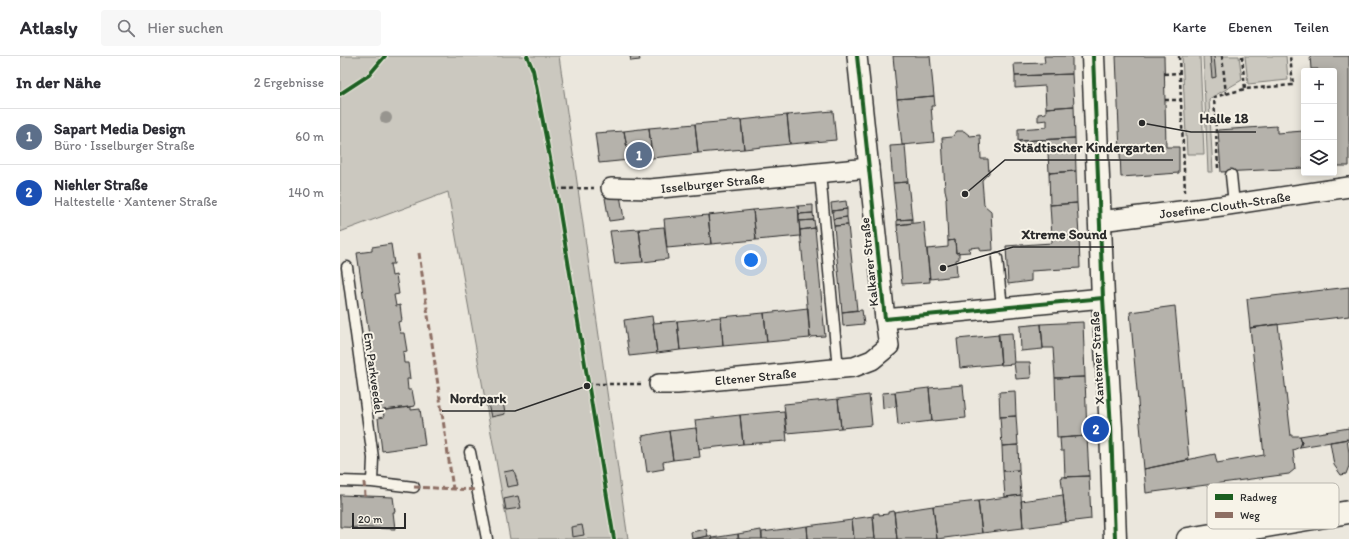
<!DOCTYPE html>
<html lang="de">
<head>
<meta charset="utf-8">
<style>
  :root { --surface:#fff; --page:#f7f7f7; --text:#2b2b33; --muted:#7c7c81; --line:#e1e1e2; --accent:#2563eb }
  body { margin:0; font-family:Itim,sans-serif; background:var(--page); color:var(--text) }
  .controls { position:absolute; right:12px; top:12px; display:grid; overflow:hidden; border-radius:4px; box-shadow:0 2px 10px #0003 }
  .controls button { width:36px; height:36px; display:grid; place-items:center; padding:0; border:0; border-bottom:1px solid var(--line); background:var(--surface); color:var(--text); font:20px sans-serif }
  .scale { position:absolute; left:12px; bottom:10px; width:54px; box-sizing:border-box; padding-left:4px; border:2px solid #2b2b2b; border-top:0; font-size:11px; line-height:14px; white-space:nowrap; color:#2b2b2b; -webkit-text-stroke:3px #f7f3e8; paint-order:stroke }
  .you { position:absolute; left:411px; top:204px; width:14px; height:14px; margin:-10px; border:3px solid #fff; border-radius:50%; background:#1a73e8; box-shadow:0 0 0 6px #1a73e833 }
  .badge { display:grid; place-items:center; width:26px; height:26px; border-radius:50%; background:var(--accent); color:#fff; font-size:13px; font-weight:700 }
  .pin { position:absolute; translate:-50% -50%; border:2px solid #fff; box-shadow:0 1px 4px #0006 }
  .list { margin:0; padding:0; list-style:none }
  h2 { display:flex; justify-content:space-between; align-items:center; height:52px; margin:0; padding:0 16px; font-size:17px }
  h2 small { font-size:13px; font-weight:400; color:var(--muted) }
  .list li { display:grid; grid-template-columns:26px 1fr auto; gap:12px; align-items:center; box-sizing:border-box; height:56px; padding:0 16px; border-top:1px solid var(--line) }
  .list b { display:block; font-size:15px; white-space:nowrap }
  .list p { margin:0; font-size:13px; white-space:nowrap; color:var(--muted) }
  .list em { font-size:13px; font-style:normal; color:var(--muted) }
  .icon { flex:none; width:22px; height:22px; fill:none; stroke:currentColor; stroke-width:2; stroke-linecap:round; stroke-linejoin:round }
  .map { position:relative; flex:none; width:1009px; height:483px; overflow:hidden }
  header { display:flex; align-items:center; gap:24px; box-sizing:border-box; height:56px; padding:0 20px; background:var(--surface); border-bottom:1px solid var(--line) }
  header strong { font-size:19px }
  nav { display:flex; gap:22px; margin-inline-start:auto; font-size:14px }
  .search { width:280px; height:36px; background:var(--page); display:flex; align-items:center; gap:10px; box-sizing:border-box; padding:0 14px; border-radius:4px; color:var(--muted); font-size:15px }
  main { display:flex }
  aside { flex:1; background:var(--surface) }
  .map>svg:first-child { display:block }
  .green { fill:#cbc8bf; stroke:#7b7a75 }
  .building { fill:#b5b2ab; stroke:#2b2b2b }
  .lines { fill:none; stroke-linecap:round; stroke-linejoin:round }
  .lane-casing { stroke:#2b2b2b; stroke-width:13 }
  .street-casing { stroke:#2b2b2b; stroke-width:22 }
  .secondary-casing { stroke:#2b2b2b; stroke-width:25 }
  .path { stroke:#2b2b2b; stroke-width:2.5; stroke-dasharray:4 3; stroke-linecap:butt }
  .lane { stroke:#f7f3e8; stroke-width:10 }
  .street { stroke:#f7f3e8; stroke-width:19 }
  .secondary { stroke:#f7f3e8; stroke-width:22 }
  .quiet { stroke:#8d6e63; stroke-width:3; stroke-dasharray:6 3; stroke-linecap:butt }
  .cycleway-casing { stroke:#f7f3e8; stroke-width:6 }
  .cycleway { stroke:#1b5e20; stroke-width:4 }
  .tree { fill:#97958f }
  .labels { text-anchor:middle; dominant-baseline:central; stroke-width:4; stroke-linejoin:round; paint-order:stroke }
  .street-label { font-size:13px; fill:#2b2b2b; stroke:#f7f3e8 }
  .key { fill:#f7f3e8; stroke:#bab7af; stroke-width:1 }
  .key-label { font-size:11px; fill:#2b2b2b }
  .leader { fill:none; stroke:#2b2b2b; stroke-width:1.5 }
  .callout-dot { fill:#2b2b2b; stroke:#f7f3e8; stroke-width:1.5 }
  .callout-label { font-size:14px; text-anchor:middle; font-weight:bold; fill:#2b2b2b; stroke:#f7f3e8; stroke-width:4; stroke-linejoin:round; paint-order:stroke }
</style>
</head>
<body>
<header>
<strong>Atlasly</strong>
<div class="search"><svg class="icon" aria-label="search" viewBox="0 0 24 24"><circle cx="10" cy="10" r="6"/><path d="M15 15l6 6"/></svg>Hier suchen</div>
<nav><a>Karte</a><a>Ebenen</a><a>Teilen</a></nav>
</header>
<main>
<aside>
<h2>In der Nähe<small>2 Ergebnisse</small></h2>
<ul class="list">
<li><span class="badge" style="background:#5c6f8a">1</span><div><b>Sapart Media Design</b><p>Büro · Isselburger Straße</p></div><em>60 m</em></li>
<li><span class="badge" style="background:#1a4fb4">2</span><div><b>Niehler Straße</b><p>Haltestelle · Xantener Straße</p></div><em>140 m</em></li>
</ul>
</aside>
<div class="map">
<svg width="1009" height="483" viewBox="0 0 1009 483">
  <rect width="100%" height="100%" fill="#ebe7dd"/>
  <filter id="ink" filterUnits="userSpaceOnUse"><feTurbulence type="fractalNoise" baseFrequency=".025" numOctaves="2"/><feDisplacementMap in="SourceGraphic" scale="8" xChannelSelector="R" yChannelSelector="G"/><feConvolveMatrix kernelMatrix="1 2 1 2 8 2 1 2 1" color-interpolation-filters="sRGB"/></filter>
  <g filter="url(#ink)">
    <!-- green -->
    <path class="green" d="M0,0H219L288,483H170L108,136L0,176Z
      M842,0H860L864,98H847Z
      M863,0H899L902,24L869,43L873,116H868Z
      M905,0H946L948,24L908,28Z"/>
    <!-- building -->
    <path class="building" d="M290,0H301H299L300,4L291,5Z
      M553,0H590L594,40L557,43Z
      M704,0H732V18L675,20L674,8L705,7Z
      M776,0H824L826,91H839V117L781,121Z
      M870,0H874L876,21L872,22Z
      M970,0H1009V110H994V15H978V13H971Z
      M732,18L734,50L706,52L705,30L675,32V20Z
      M594,40L595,50H591L594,86L562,89L557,43Z
      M734,50L735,82L678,85V73L707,71V64L698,65V58L706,57V52Z
      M493,55L496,84L450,88L447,59Z
      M447,59L450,88L404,93L401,64Z
      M401,64L404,93L358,97L355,68Z
      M355,68L358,97L312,102L309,72Z
      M937,70V77L964,75V112L881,116L878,74Z
      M309,72L312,102L289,104L284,75Z
      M284,75L289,104L259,107L255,77Z
      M617,75H624L630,80L640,79L641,103H648L649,117L642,124L644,149L651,155L653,194L640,195V191L629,192L630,196L616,197L615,184L608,185L606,143L607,142L605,134L602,82L612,81Z
      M735,82L736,115L709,117L708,96L680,97L679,85Z
      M565,89L568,126L553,127L550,90Z
      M736,115L737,147L710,149L709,117Z
      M568,126L572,163L557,164L553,127Z
      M280,139L284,163L269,165L265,142Z
      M506,145L507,153L492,155L491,147Z
      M737,147L739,180L712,181L710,149Z
      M473,149V157L459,158L458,150Z
      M458,150L460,180L416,184L413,154Z
      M507,153V161L493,163L492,155Z
      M413,154L416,184L371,188L368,159Z
      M473,157L474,164L459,165V158Z
      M368,159L371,188L327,192L324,163Z
      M507,161L508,169L494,170L493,163Z
      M572,163V167L557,169V164Z
      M474,164L475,172L460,174L459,165Z
      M584,166L590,226L562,228L557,169Z
      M508,169L517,254L502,256L494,170Z
      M324,171L328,203L303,206L299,173Z
      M475,172L485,280L470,281L460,174Z
      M299,173L303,206L275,208L270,175Z
      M739,180L740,212L691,215V225L668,228L666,190L712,187V181Z
      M615,184L616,197L619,196V203L616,204L617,220L590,223L587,193L608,191V185Z
      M51,188L54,208H50L52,220L56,219L59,238L54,239L56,250L60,249L62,265L58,266L60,277H64L67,295L63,296L64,307H68L70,323H67L68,334H72L75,350L40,355L17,197L32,195V191Z
      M1009,231V260L910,272L907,243Z
      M835,250L849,404L804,413L790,256Z
      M468,252L470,282L427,286L424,257Z
      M522,254L524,268L503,270L502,256Z
      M424,257L427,286L383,290L381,261Z
      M312,260L317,297L289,300L284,264Z
      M381,261L383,290L340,294L337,265Z
      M337,265L340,294L317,297L313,267Z
      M743,266L745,321L715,322L713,292H703L701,268Z
      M701,268L703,293L681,295L680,270Z
      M938,268L951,380H960L962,386L960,391L953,394L955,413L949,418L806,437L804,413L875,398L877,407L924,399L910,272Z
      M672,277L674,308L661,309L658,278Z
      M659,279L661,308L620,312L617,283Z
      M674,306H690L691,322L676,323Z
      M745,321L747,380L717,382L715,322Z
      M623,329L626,362L592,365L589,332Z
      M589,332L592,365L558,369L555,336Z
      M675,335L676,360L660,361L659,336Z
      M555,336L557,350L543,352L542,337Z
      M529,339L532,369L501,372L498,343Z
      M498,343L501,372L447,377L444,348Z
      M163,345L165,358L151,361L148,348Z
      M71,351V354L80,353L85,389L42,395L38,362L44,361L43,354Z
      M444,355L447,385L403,388L400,359Z
      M400,359L403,388L359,393L355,364Z
      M676,360L678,389L662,390L660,361Z
      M356,372L360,401L333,404L329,375Z
      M1009,372V383L960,391L962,386L960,380Z
      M329,375L333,404L323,406L324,413L307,416L302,380Z
      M747,380L749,420L725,421L724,395H721L720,382Z
      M1007,383L1009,397V410L1006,418L1001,419L994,409L990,386Z
      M678,389L679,414L663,415L662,390Z
      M174,414L178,429L167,431L164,416Z
      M679,414L681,439L665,441L663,415Z
      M749,420L751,463L726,466L721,421Z
      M0,439L53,441L55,456H53L55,473L0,471Z
      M681,439L683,472L642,477L638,445Z
      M723,439L726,466L683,472L681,445Z
      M178,440L181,452L166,454L164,443Z
      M638,445L642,477L597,483L593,450Z
      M593,450L597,483H557L554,456Z
      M548,456L554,455L557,483H535L533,458L539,457V459L548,458Z
      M533,460L535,483H514L512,463Z
      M512,464L514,483H468L467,470Z
      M242,469L244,479L232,481L231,471Z
      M467,470L468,483H422V476Z
      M366,473L368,480L352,483L351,476Z
      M421,474L422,483H399L398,478Z
      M398,478V483H372V482Z
      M371,480L372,483H354L368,480Z"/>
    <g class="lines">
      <!-- lane casing -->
      <g class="lane-casing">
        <path id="lane" d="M480,117L498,313
          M891,119L894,148
          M657,202L662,252
          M7,211L33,402L32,426
          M130,396L147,483
          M0,425L32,426L74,431"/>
      </g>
      <!-- street casing -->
      <g class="street-casing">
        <g id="street">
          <path d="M517,0L545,263L763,242"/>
          <path id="s1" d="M271,132L310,133L529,112"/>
          <path id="s2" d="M760,165L881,150L1009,131"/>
          <path id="s3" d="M319,328H337L514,311L532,304L549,290L545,263"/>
        </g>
      </g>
      <!-- secondary casing -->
      <g class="secondary-casing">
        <path id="secondary" d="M753,0L763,242L771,372L775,483
          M848,483L1009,456"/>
      </g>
      <!-- path -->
      <path class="path" d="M839,0L845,136
        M882,0L886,38
        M902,0L905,33L953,29L950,0
        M824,18L840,17
        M825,44H841
        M878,112L874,41L905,33
        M216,133L254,132
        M248,328H301"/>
      <!-- lane -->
      <use href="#lane" class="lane"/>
      <!-- street -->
      <use href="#street" class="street"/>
      <!-- secondary -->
      <use href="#secondary" class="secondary"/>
      <!-- quiet -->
      <path class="quiet" d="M79,197L113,433
        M24,426L25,440
        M74,431L137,434"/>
      <!-- cycleway casing -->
      <g class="cycleway-casing">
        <path id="cycleway" d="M187,0L193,14L216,133L274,483
          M517,0L545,263L763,242
          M753,0L763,242L771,372L775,483
          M0,38L29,19L45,0"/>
      </g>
      <!-- cycleway -->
      <use href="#cycleway" class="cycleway"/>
    </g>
    <!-- trees -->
    <circle class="tree" cx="46" cy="62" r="6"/>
  </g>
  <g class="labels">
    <!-- street labels -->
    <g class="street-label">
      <text stroke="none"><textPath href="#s1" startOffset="102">Isselburger Straße</textPath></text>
      <text stroke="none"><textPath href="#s2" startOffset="126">Josefine-Clouth-Straße</textPath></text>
      <text transform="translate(529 206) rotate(-96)">Kalkarer Straße</text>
      <text transform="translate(757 302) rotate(-93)">Xantener Straße</text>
      <text transform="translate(34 317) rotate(82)">Em Parkveedel</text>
      <text stroke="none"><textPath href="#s3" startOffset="97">Eltener Straße</textPath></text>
    </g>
  </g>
  <!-- legend -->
  <rect x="867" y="427" width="132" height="46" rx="6" class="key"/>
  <rect x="875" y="438" width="18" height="6" fill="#1b5e20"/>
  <rect x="875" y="456" width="18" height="6" fill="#8d6e63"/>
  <g class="key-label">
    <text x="900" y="445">Radweg</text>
    <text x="900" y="463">Weg</text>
  </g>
  <!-- callouts -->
  <path class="leader" d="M802 67L851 76H916M625 138L665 104H833M603 212L673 191H774M247 330L175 355H102"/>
  <g class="callout-dot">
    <circle cx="802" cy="67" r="4"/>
    <circle cx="625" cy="138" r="4"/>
    <circle cx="603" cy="212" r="4"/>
    <circle cx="247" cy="330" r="4"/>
  </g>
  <g class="callout-label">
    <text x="884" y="67">Halle 18</text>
    <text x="749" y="96">Städtischer Kindergarten</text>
    <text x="724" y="183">Xtreme Sound</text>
    <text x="138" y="347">Nordpark</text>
  </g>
</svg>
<div class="controls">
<button>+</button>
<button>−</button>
<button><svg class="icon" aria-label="layers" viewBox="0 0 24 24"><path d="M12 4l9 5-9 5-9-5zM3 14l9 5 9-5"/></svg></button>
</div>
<div class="scale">20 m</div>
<div class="you"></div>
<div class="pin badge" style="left:299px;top:99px;background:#5c6f8a">1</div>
<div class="pin badge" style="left:756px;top:373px;background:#1a4fb4">2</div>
</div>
</main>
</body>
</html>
